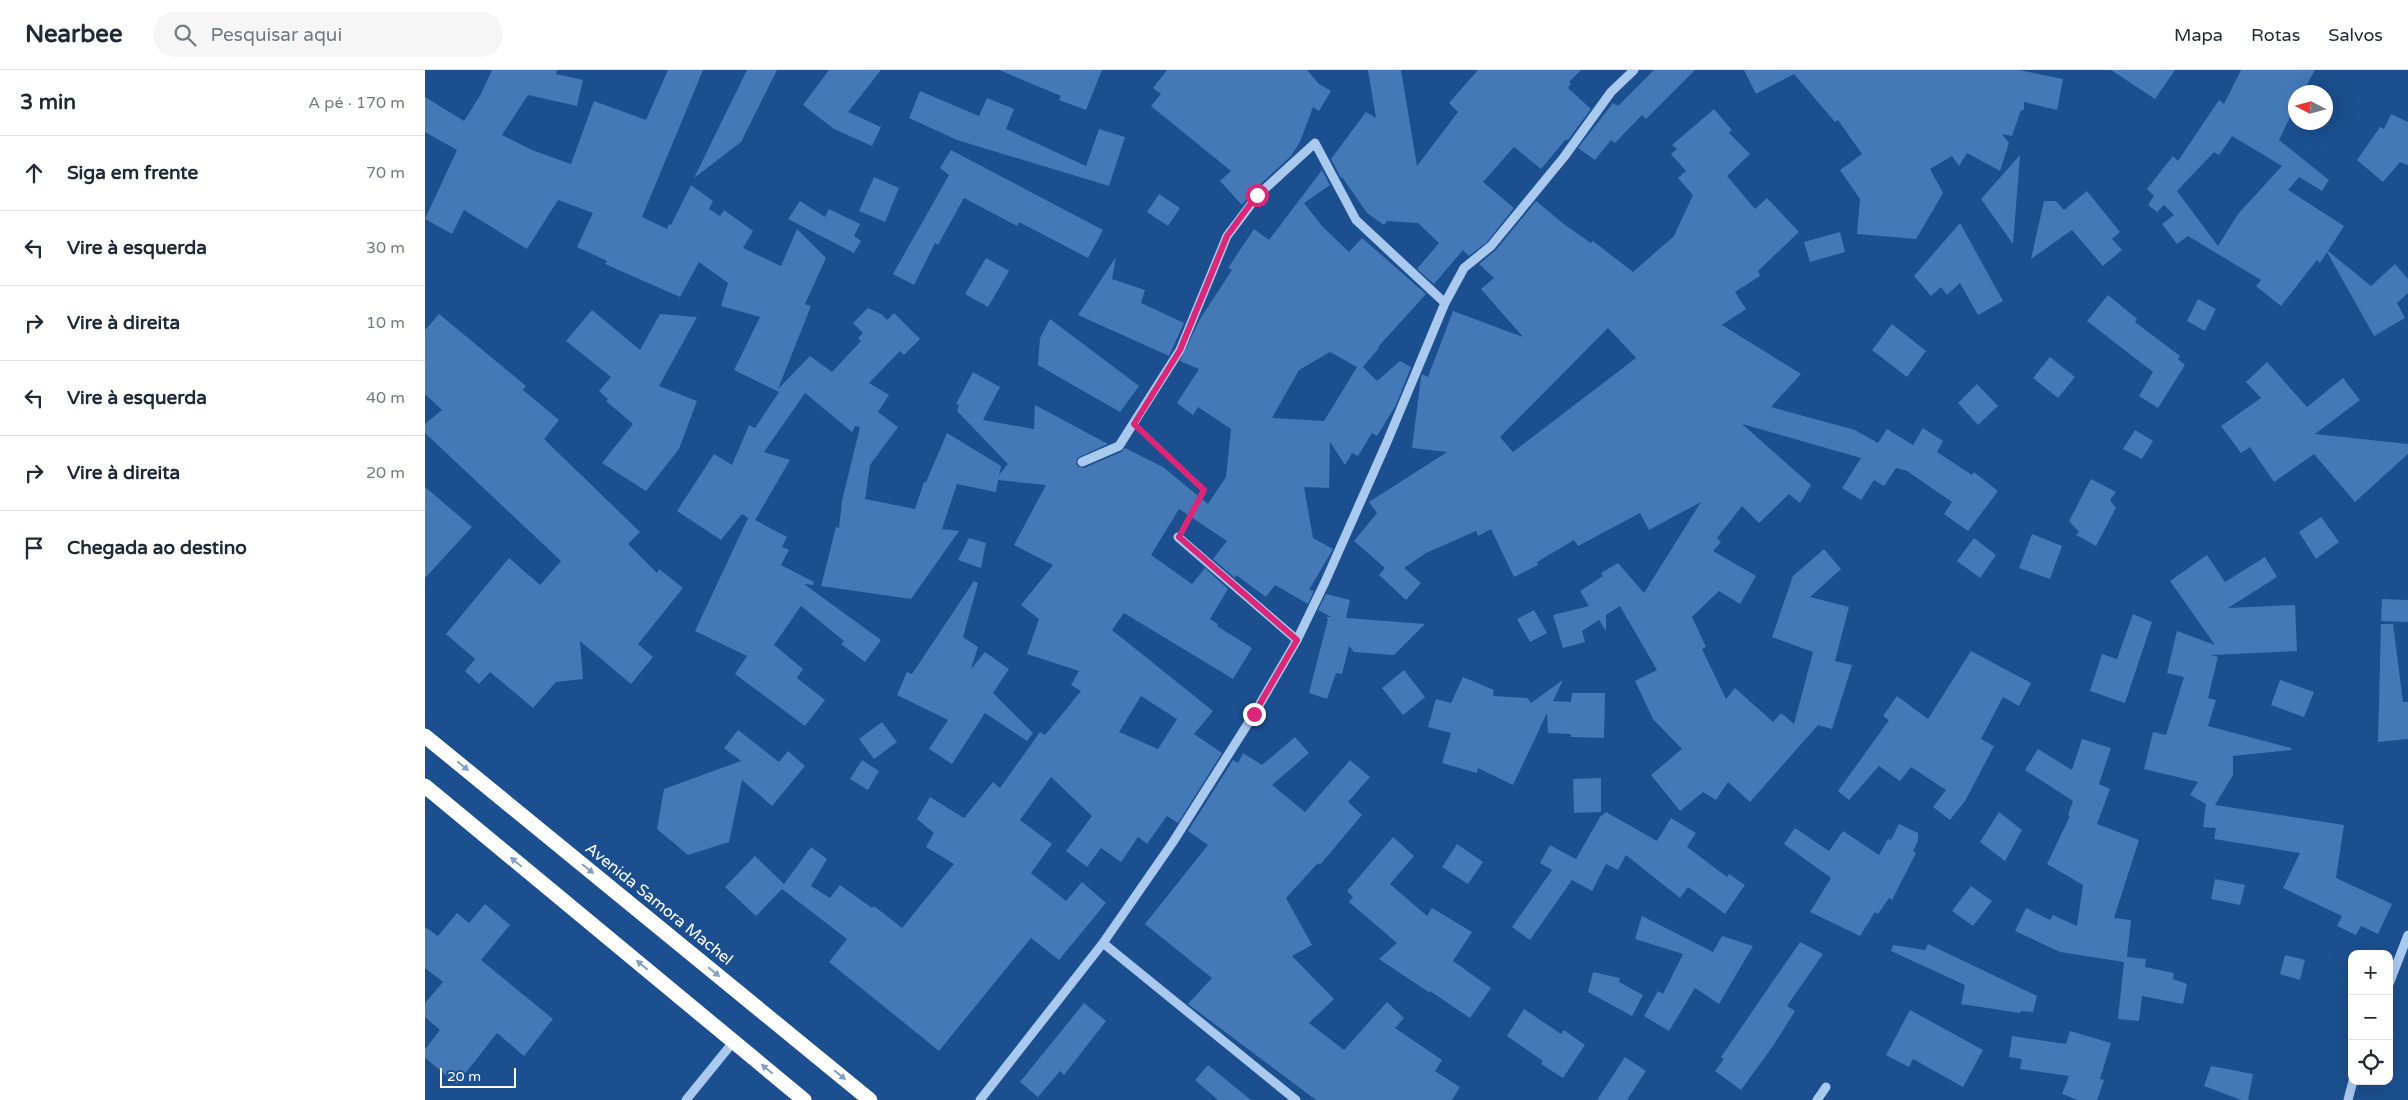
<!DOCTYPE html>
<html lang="pt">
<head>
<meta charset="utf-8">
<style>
  :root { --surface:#fff; --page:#f6f6f7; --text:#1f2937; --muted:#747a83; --line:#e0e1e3 }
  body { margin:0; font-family:"Varela Round",sans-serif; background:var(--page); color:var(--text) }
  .controls { position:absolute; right:15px; bottom:15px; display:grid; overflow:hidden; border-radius:10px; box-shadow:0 5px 20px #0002 }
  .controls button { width:45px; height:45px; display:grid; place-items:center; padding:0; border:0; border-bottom:1px solid var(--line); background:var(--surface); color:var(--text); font:25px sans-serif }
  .compass { position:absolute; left:1863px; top:15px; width:45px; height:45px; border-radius:50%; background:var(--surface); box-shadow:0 5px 20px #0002; rotate:276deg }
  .scale { position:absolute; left:15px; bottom:12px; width:76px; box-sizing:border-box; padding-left:5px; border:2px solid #fff; border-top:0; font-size:14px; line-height:18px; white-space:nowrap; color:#fff; -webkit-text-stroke:4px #1b4f8f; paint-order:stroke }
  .stop { position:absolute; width:15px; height:15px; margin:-11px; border:4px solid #db2777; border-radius:50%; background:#fff }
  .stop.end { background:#db2777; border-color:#fff; box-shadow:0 1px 5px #0008 }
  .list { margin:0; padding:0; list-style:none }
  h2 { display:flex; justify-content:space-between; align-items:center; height:65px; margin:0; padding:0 20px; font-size:21px }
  h2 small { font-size:16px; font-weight:400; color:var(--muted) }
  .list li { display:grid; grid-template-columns:32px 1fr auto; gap:15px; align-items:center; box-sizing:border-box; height:75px; padding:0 20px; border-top:1px solid var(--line) }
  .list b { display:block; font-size:19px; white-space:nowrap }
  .list em { font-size:16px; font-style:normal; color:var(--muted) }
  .icon { flex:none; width:28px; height:28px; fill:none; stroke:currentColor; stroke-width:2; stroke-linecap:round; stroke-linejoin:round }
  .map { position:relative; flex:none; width:1983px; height:1030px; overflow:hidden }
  header { display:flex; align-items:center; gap:30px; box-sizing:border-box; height:70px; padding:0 25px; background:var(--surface); border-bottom:1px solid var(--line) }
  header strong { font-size:24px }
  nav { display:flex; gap:28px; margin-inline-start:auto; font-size:18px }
  .search { width:350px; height:45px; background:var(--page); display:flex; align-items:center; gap:12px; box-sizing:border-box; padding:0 18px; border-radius:28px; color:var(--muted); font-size:19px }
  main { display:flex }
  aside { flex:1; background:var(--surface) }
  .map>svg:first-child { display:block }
  .building { fill:#4478b7; fill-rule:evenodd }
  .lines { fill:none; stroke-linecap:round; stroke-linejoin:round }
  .path { stroke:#a9c9ee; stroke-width:3; stroke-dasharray:2.5 4; stroke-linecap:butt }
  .minor { stroke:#a9c9ee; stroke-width:9 }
  .highway { stroke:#fff; stroke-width:15 }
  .oneway { fill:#829ec1 }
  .route { stroke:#db2777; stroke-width:6 }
  .labels { text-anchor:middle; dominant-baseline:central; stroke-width:4; stroke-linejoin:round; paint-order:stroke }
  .street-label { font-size:16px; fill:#fff; stroke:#1b4f8f }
</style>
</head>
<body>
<header>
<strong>Nearbee</strong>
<div class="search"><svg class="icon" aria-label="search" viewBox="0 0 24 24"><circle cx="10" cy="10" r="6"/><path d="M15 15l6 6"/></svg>Pesquisar aqui</div>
<nav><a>Mapa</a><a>Rotas</a><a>Salvos</a></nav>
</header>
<main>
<aside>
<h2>3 min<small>A pé · 170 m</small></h2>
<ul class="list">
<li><svg class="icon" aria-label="ahead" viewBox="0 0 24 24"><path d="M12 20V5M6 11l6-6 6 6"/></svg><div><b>Siga em frente</b></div><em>70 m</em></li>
<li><svg class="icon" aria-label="left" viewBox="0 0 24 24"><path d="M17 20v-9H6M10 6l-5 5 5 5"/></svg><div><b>Vire à esquerda</b></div><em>30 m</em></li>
<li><svg class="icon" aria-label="right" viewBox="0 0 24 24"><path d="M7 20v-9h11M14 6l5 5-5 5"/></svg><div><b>Vire à direita</b></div><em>10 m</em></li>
<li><svg class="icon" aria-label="left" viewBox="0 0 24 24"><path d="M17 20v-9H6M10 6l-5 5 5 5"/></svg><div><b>Vire à esquerda</b></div><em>40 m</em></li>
<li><svg class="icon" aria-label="right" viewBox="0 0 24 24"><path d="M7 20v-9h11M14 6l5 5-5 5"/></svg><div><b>Vire à direita</b></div><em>20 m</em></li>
<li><svg class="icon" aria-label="arrive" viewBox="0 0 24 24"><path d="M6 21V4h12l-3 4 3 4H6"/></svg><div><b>Chegada ao destino</b></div></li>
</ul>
</aside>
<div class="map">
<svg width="1983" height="1030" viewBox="0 0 1983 1030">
  <rect width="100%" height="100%" fill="#1b4f8f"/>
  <!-- building -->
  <path class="building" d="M67,0H132L131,4L158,10L152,36L103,25L77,65L107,80L146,94L169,31L221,50L243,0H278L217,147L242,159L244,154L246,155L266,115L288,131L284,139L295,146L299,140L328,161L318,178L356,196L372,159L401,188L380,234L386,236L353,319L385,286L407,302L436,271L433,268L438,263L428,253L443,238L456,244L462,250L469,243L495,269L479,285L475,281L444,313L464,325L453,342L473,357L445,395L440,429L490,439L499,412H501L522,363L576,396L574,405L583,394L532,341L534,335L531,334L548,302L575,317L558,350L609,359L610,335L683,374L652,388L651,394L654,397L659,398L696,382L700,378L738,397L783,434L801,407L806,359L773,337L768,345L752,333L774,299L755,291L775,249L807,200L803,198L829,159L844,170L897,100L905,115L879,133L897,156L924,182L937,168L1001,224L953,277L954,278L938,297L952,311L975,291L986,297L971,335L952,366L947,363L933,386L927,383L920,395L905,372L904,418L879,417L888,468L908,479L884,520L889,521L883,534L850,515L841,527L811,505L810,508L788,489L802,471L754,439L726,485L767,514L780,498L803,519L785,549L793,554L792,556L827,578L808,609L699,543L687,560L788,641L769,664L797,683L753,753L742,746L722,774L713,767L696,792L676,778L662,797L641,781L667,746L626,707L595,750L627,774L606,803L641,831L657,812L681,833L634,890L606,868L514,981L404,892L422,869L357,819L331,846L300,817L330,786L359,814L386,777L402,789L386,816L405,828L415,815L447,838L449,836L477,858L529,794L501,777L509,763L492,749L505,727L539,748L568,712L575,718L615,662L620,665L656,621L646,615L654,601L602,584L614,549L596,535L628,495L589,475L621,415L573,410L571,422L532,414L517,459L534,461L486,529L396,516L411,457L414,458L417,431L435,357L430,356L427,362L380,323L339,382L365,390L330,450L362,467L357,477L364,480L356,495L389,512L388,515L379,514L456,570L440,592L416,574L419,571L376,536L349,575L378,599L372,608L400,630L380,656L310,604L322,586L270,561L323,448L317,444L296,470L252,441L289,384L307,395L324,355L330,358L354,322L309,300L335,247L296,236L303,213L274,192L255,227L180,194L182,191L152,177L168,143L133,130L102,179L39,140L27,164L0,149L32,80L0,62V27L39,51L56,24ZM905,282L932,297L899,351L847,348L874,300ZM716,626L752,649L733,679L694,662Z
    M322,0H352L316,72L269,108Z
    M404,0H456L423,42L456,57L447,76L409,59L378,35Z
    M574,0H677L661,40L634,30L636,26Z
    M742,0H882L894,14L906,21L894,41L888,37L875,72L866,86L829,120L817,135L795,111L806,101L726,36L736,24L728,18Z
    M943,0H976L992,96L1033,42L1024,33L1053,0H1156L1144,12L1146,14L1143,18L1166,39L1143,70L1141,69L1116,99L1089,77L1058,112L1089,138L1062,172L1044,186L1038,180L1009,214L992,199L1014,173L993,153L962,151L959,155L942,143L917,107L916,108L906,89L941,42L951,48Z
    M1229,0H1270L1221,49L1217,45L1190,73L1186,70L1170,90L1153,78L1188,33L1193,36Z
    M1319,0H1594L1638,9L1632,40L1599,32V40H1596L1587,66L1577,64L1584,73L1575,101L1542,83L1534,96L1527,86L1505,99L1518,123L1491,169L1432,164L1435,129L1415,100L1437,84L1413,50L1410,52L1369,4L1331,24Z
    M1686,0H1750L1730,29Z
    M1816,0H1890L1878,22H1870V37L1854,70L1904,110L1897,121L1874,107L1863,120L1919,156L1903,181L1946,216L1970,194L1983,209V223L1972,233L1980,248L1949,266L1902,182L1895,193L1892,190L1856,236L1831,216L1836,210L1763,166L1752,174L1737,154L1749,145L1739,135L1732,142L1723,135L1729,126L1722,119L1748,86L1753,91L1794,30L1799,34ZM1807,66L1857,96L1813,144L1793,176L1752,121L1789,82L1794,85Z
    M495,21L554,46L562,28L589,39L581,59L661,96L674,59L700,67L684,116L532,70L484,48Z
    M1289,39L1307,60L1304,63L1325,84L1302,106L1330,139L1342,128L1374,162L1333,201L1335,206L1310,222L1321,239L1297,255L1376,304L1346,337L1430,360L1453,373L1462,359L1488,375L1498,358L1518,371L1512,382L1547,405L1549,402L1573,421L1543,461L1519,444L1527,432L1482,401L1471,398L1459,416L1449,410L1436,430L1417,418L1436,388L1317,354L1386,415L1375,433L1364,424L1334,453L1317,436L1292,468L1296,472L1288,481L1331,506L1315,534L1294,521L1267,547L1281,577L1277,579L1301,629L1310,618L1348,652L1356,643L1369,654L1388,582L1347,567L1368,506L1399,479L1416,499L1385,527L1424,537L1410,591L1427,595L1407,659L1393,655L1325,732L1303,712L1291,730L1278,722L1255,741L1226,705L1257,679L1228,649L1210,611L1232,600L1195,536L1181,545V561L1174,550L1157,561L1160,572L1138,578L1128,545L1164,536L1155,521L1178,506L1176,503L1193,493L1219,523L1276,432L1224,460L1215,443L1153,476L1149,470L1112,492L1113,495L1089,507L1066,459L1053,466L1051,461L1001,483L979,498L996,513L981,530L954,505L960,498L929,471L952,443L944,432L1022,382L987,378L996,307L997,304L1003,307L1028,241L1098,267L1056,219L1069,208L1054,194L1071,180L1111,131L1140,155L1166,173L1168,171L1208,202L1249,166L1268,125L1253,108L1261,101L1246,84L1252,79L1247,75ZM1183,258L1211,288L1088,382L1075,367Z
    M1966,44L1983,52V95L1975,92L1958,112L1932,90L1955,57L1959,59Z
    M526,80L678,160L663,188L594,152L592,156L539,128L513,175L510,173L489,215L468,204L524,105L515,98Z
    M1595,85L1588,174L1556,129Z
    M449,107L474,118L460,152L434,141Z
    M1662,121L1695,162L1687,169L1697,180L1678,196L1647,160L1606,189L1619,131H1631L1639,140Z
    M734,124L755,138L743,156L722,142Z
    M375,131L400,147L404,139L435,154L429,166L436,171L429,183L363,149Z
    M1535,153L1578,231L1553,245L1535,213L1522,225L1516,217L1506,226L1489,206Z
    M1415,162L1420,182L1385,192L1379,172Z
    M691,187L687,209L720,220L716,233L759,253L744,286L653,245Z
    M561,188L584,201L563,237L540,224Z
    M1683,225L1712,249L1710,252L1755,286L1753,289L1760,295L1733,338L1714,326L1728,302L1662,251Z
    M1773,229L1791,239L1780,261L1762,251Z
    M167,240L215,280L235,244L272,247L234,316L272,331L254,379L221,421L177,393L208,354L181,331L183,329L174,321L186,307L141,271Z
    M14,244L101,316L98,320L134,350L119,369L215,462L203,474L232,503L234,499L258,518L213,574L228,587L206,614L155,571L158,609L131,612L108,638L65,602L54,614L40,601L50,589L21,564L84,488L115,515L136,491L0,363V354L17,340L0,324V260Z
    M625,249L714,316L695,342L613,295L615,268Z
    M1467,254L1501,281L1482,307L1447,280Z
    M1625,287L1650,307L1633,328L1608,308Z
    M1842,292L1882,337L1918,308L1935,330L1890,364L1983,374V384L1930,432L1889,384L1849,412L1825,377L1816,383L1796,356L1836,328L1821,312Z
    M1552,314L1573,336L1553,355L1533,333Z
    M1710,360L1728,371L1717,389L1698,379Z
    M1666,409L1691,422L1685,430L1691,438L1671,476L1651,465L1654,462L1644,451Z
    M0,417L47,457L0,508Z
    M1896,447L1914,472L1891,489L1874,462Z
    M1607,464L1637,476L1625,509L1594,498Z
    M544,468L561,473L556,498L533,490Z
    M1549,468L1571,485L1555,508L1532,491Z
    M1782,485L1800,512L1840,487L1852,507L1803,538L1870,535L1872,581L1786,585L1793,587L1783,628L1791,630L1783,656L1866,678V680L1808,686V705L1790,735L1919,755L1911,808L1967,834L1953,864L1936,856L1931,865L1912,856L1917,846L1858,818L1875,783L1789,769L1791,758L1778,757L1781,734L1765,725L1773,712L1719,699L1728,662L1741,665L1759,607L1742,603L1752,561L1790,575L1745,511Z
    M549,511L553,513L538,567L553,577L546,599L560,582L584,599L568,623L608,663L602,671L560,643L527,694L504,679L523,650L472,625L482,602L487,604Z
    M901,524L925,530L921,548L1000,554L969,585L929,582L924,576L917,604L911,603L902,629L884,623L903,549L901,547H906L893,540Z
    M1957,529L1983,530V552L1956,551Z
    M1109,540L1122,563L1105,572L1092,549Z
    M1708,544L1727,552L1700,633L1665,621L1677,584L1692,589Z
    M1956,554H1968L1978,632H1983V669L1953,672Z
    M1546,581L1606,613L1594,636L1578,627L1556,669L1569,676L1540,731L1525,750L1508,737L1521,720L1486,697L1475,711L1454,696L1424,730L1413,721L1464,650L1458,646L1472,626L1503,649Z
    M979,600L1000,627L978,645L957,618Z
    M1038,607L1069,620L1068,626L1102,628L1106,633L1138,610L1128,631L1146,632L1147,623H1180L1179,668L1146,667V664L1123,663L1122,643L1088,715L1053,698L1052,703L1017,693L1026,663L1003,657L1011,629L1026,633Z
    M1855,610L1889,622L1879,647L1846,635Z
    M457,652L472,672L449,689L434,669Z
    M313,660L354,692L363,681L380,696L347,736L317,710L304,772L263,785L232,759L239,719L316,691L299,678Z
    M870,667L884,683L847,715L880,742L925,690L945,707L923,732L937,745L895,795L893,793L861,828L887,875L867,886L909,929L884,953L919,980L962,932L979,948L970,958L1017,990L1010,1001L1035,1017L1027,1030H891L763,934L787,908L720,854L783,775L763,761L808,690L813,693L818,683L837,695Z
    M1657,669L1686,678L1674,714L1685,719L1672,754L1714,770L1689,848L1706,850L1702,887L1721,889L1720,897L1749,903L1748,909L1762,914L1758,934L1717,926L1714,951L1693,949L1699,892L1635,882L1590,861L1601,838L1625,850L1628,845L1652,856L1658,815L1622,794L1645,746L1643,745L1648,731L1600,700L1613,679L1647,700Z
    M437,690L454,701L443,720L425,709Z
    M1176,708V742L1149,743L1148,709Z
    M1181,742L1232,771L1246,748L1271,763L1262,777L1302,807L1304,804L1320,815L1300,844L1263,817L1255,828L1201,785L1193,800L1181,794L1167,821L1147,810L1105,870L1087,857L1127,800L1115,793L1125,775L1151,789L1175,747Z
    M1574,742L1597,760L1580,791L1555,772Z
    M1474,754L1493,763V771L1488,781L1491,783L1467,830L1464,828L1453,844L1450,842L1435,866L1385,842L1406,808L1359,774L1370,758L1404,781L1418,761L1454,785L1463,769L1466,770Z
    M968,767L989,786L965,814L1002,846L1007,838L1047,862L1028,891L1066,918L1045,948L1005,921V923L954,889L972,873L924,832L928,827L922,821Z
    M1032,774L1058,792L1043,814L1017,797Z
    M1790,809L1820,815L1815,835L1786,829Z
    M1546,816L1567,831L1548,856L1527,841Z
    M60,834L85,855L56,890L128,949L99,986L72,963L32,1014L0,988V979L15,960L0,947V933L18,912L0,898V857L13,866L32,843L44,853Z
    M1217,846L1288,882L1297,866L1328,876L1294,934L1270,918L1244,961L1219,946L1233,921L1238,924L1258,884L1210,869Z
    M1375,872L1398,884L1362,936L1370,941L1348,976L1316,1020L1290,1001L1299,989L1296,987Z
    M1503,874L1612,926L1608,942L1596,941L1595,943L1536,934L1540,915L1466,881L1468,875L1500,880Z
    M1860,885L1880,890L1875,910L1855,904Z
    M1168,902L1195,908L1194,912L1218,925L1207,946L1163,922Z
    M659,933L681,951L639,1005L635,1001L613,1027L595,1012Z
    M1099,939L1136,964L1139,960L1160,975L1138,1008L1116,994L1118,991L1082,966Z
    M1485,940L1558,980L1538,1017L1488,989L1484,997L1461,985Z
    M1645,961L1686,973L1675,1009L1679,1010L1672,1030H1653L1637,1024L1644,1006L1595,999L1597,989L1584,987L1587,966L1641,974Z
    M1200,987L1221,1001L1202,1030H1172Z
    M783,995L826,1030H793L770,1010Z
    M1786,996L1828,1004L1823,1030H1816L1779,1016Z"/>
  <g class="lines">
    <!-- path -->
    <path class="path" d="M720,364L779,420L761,453"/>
    <!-- minor -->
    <path class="minor" d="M657,392L694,376L755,280L802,166L833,125L890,73L931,150L1020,233
      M753,467L872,570
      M678,873L871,1030
      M1964,914L1983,865
      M261,1030L309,971
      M555,1030L678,873L748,772L829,644L872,570L900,512L962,372L1020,233L1039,198L1066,176L1139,87L1186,22L1209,0
      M1392,1030L1401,1017
      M1923,1030L1928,1011"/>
    <!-- highway -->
    <path class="highway" d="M0,666L445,1030
      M0,716L379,1030"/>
  </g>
  <!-- one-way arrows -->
  <defs><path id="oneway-solid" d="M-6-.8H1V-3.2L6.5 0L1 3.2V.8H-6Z" transform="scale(1.25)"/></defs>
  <g class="oneway">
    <use href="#oneway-solid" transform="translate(38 696) rotate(39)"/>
    <use href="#oneway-solid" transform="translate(91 792) rotate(-140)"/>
    <use href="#oneway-solid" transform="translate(163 799) rotate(39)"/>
    <use href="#oneway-solid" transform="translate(217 895) rotate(-140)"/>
    <use href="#oneway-solid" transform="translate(289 902) rotate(39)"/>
    <use href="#oneway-solid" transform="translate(342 999) rotate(-140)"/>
    <use href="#oneway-solid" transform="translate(415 1005) rotate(39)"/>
  </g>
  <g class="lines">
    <!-- route -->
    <path class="route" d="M829,644L872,570L754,467L779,420L709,354L755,280L802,166L832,125"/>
  </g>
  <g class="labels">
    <!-- street labels -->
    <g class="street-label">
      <text transform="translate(234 834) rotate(39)">Avenida Samora Machel</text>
    </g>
  </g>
</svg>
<div class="controls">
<button>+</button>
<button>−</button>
<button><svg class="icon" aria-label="locate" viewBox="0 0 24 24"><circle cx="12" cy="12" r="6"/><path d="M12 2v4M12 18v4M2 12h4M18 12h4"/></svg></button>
</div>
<svg class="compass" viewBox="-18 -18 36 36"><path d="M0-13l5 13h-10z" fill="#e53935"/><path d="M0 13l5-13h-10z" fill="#747a83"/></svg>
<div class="scale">20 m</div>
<div class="stop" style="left:832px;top:125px"></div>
<div class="stop end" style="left:829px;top:644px"></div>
</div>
</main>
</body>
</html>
